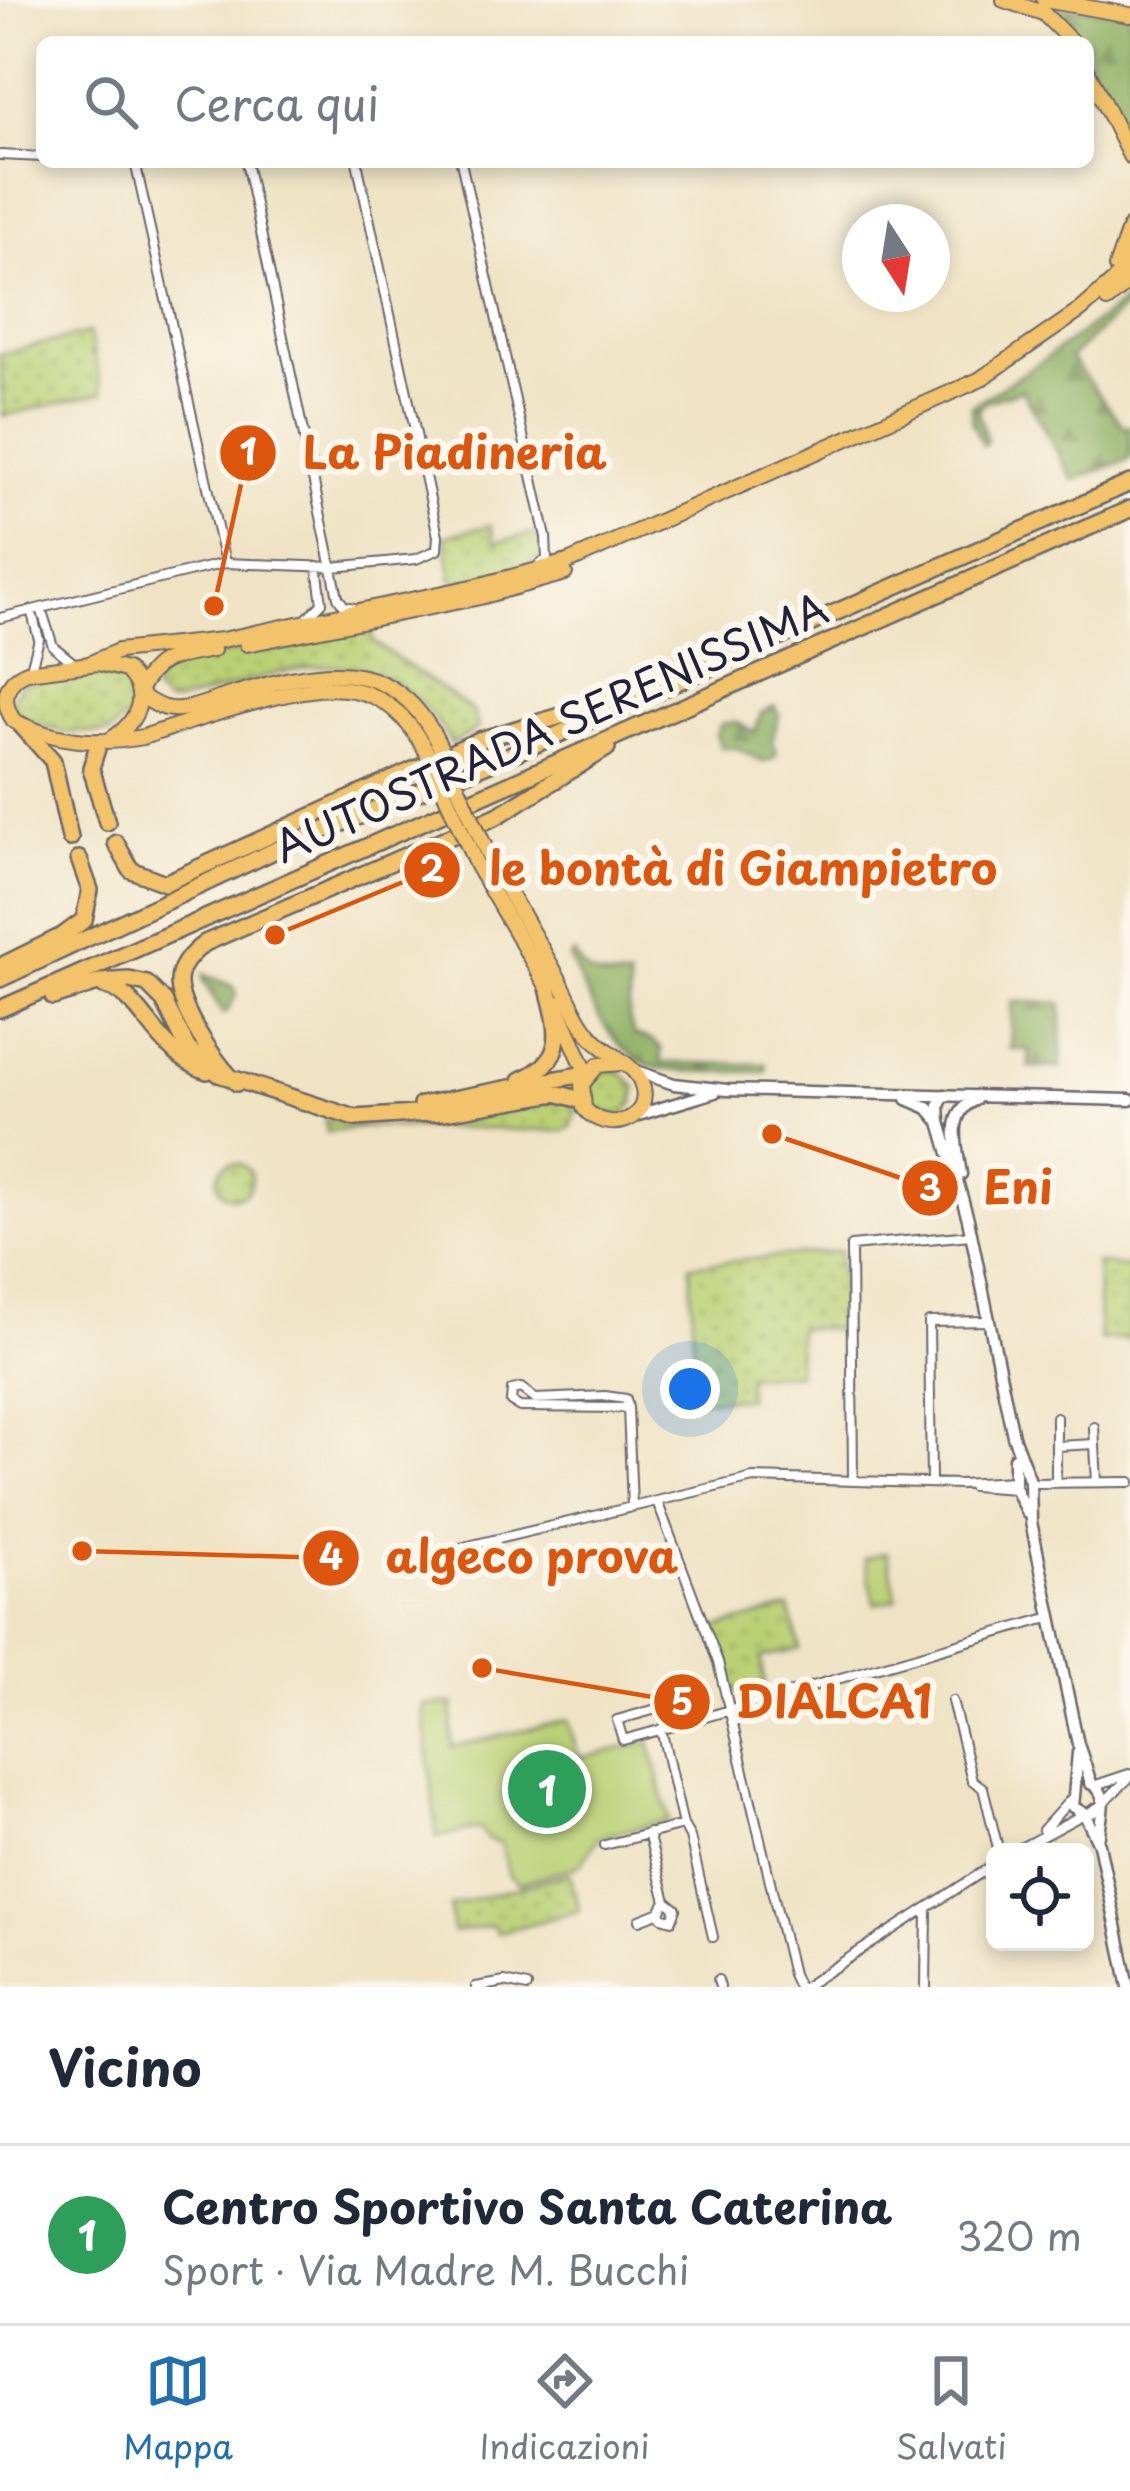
<!DOCTYPE html>
<html lang="it">
<head>
<meta charset="utf-8">
<style>
  :root { --surface:#fff; --page:#f6f6f7; --text:#1f2937; --muted:#747a83; --line:#e0e1e3; --accent:#1f6fb2 }
  body { margin:0; font-family:"Playpen Sans",sans-serif; background:var(--page); color:var(--text) }
  .controls { position:absolute; right:36px; bottom:36px; display:grid; overflow:hidden; border-radius:18px; box-shadow:0 6px 18px #0003 }
  .controls button { width:108px; height:108px; display:grid; place-items:center; padding:0; border:0; border-bottom:3px solid var(--line); background:var(--surface); color:var(--text); font:60px sans-serif }
  .compass { position:absolute; left:842px; top:204px; width:108px; height:108px; border-radius:50%; background:var(--surface); box-shadow:0 6px 18px #0003; rotate:168deg }
  .you { position:absolute; left:690px; top:1389px; width:42px; height:42px; margin:-30px; border:9px solid #fff; border-radius:50%; background:#1a73e8; box-shadow:0 0 0 18px #1a73e833 }
  .badge { display:grid; place-items:center; width:78px; height:78px; border-radius:50%; background:var(--accent); color:#fff; font-size:39px; font-weight:700 }
  .pin { position:absolute; translate:-50% -50%; border:6px solid #fff; box-shadow:0 3px 12px #0006 }
  .list { margin:0; padding:0; list-style:none }
  h2 { display:flex; justify-content:space-between; align-items:center; height:156px; margin:0; padding:0 48px; font-size:51px }
  h2 small { font-size:39px; font-weight:400; color:var(--muted) }
  .list li { display:grid; grid-template-columns:78px 1fr auto; gap:36px; align-items:center; box-sizing:border-box; height:180px; padding:0 48px; border-top:3px solid var(--line) }
  .list b { display:block; font-size:45px; white-space:nowrap }
  .list p { margin:0; font-size:39px; white-space:nowrap; color:var(--muted) }
  .list em { font-size:39px; font-style:normal; color:var(--muted) }
  .icon { flex:none; width:66px; height:66px; fill:none; stroke:currentColor; stroke-width:2; stroke-linecap:round; stroke-linejoin:round }
  .map { position:relative; flex:none; width:1130px; height:1987px; overflow:hidden }
  .search { position:absolute; background:var(--surface); box-shadow:0 6px 18px #0003; left:36px; right:36px; top:36px; height:132px; display:flex; align-items:center; gap:30px; box-sizing:border-box; padding:0 42px; border-radius:18px; color:var(--muted); font-size:45px }
  .sheet { height:336px; background:var(--surface) }
  nav { display:flex; justify-content:space-around; align-items:center; box-sizing:border-box; height:168px; border-top:3px solid var(--line); background:var(--surface); font-size:33px; color:var(--muted) }
  nav a { display:grid; justify-items:center; gap:6px }
  nav .on { color:var(--accent) }
  .map>svg:first-child { display:block }
  .grass { fill:url(#grass-dots); stroke:#6e7958; stroke-width:3 }
  .forest { fill:url(#forest-firs); stroke:#5a6a50; stroke-width:3 }
  .pitch { fill:#bad074; stroke:#6e7958; stroke-width:3 }
  .lines { fill:none; stroke-linecap:round; stroke-linejoin:round }
  .minor-casing { stroke:#6a666b; stroke-width:12 }
  .tertiary-casing { stroke:#6a666b; stroke-width:15 }
  .primary-casing { stroke:#6a666b; stroke-width:18 }
  .motorway-casing { stroke:#6a666b; stroke-width:20 }
  .minor { stroke:#fff; stroke-width:8 }
  .tertiary { stroke:#fff; stroke-width:10 }
  .primary { stroke:#f2c36a; stroke-width:14 }
  .motorway { stroke:#f2c36a; stroke-width:15 }
  .primary-bridge-casing { stroke:#6a666b; stroke-width:18; stroke-linecap:butt }
  .primary-bridge { stroke:#f2c36a; stroke-width:14 }
  .labels { text-anchor:middle; dominant-baseline:central; stroke-width:12; stroke-linejoin:round; paint-order:stroke }
  .street-label { font-size:42px; fill:#22223b; stroke:#fbf7ec }
  .leader { fill:none; stroke:#de560e; stroke-width:4.5 }
  .callout-dot { fill:#de560e; stroke:#fbf7ec; stroke-width:4.5 }
  .mark-label { font-size:36px; text-anchor:middle; font-weight:bold; fill:#fff }
  .callout-label { font-size:45px; text-anchor:middle; font-weight:bold; fill:#de560e; stroke:#fbf7ec; stroke-width:12; stroke-linejoin:round; paint-order:stroke }
</style>
</head>
<body>
<div class="map">
<svg width="1130" height="1987" viewBox="0 0 1130 1987">
  <defs>
    <pattern id="grass-dots" width="8" height="8" patternUnits="userSpaceOnUse" patternTransform="scale(3)"><rect width="8" height="8" fill="#bad074"/><path d="M2 2h.1M6 6h.1" fill="none" stroke="#a0b265" stroke-width="1.8" stroke-linecap="round"/></pattern>
    <pattern id="forest-firs" width="22" height="20" patternUnits="userSpaceOnUse" patternTransform="scale(3)"><rect width="22" height="20" fill="#93b266"/><path d="M5 1l3.5 6h-7zM16 11l3.5 6h-7z" fill="#789055"/></pattern>
  </defs>
  <rect width="100%" height="100%" fill="#fbf7ec"/>
  <filter id="ink" filterUnits="userSpaceOnUse"><feTurbulence type="fractalNoise" baseFrequency=".00833" numOctaves="2"/><feDisplacementMap in="SourceGraphic" scale="24" xChannelSelector="R" yChannelSelector="G"/><feConvolveMatrix kernelMatrix="1 2 1 2 8 2 1 2 1" color-interpolation-filters="sRGB"/></filter>
  <filter id="wash" filterUnits="userSpaceOnUse"><feTurbulence type="fractalNoise" baseFrequency=".004" numOctaves="4" result="noise"/><feDisplacementMap in="SourceGraphic" scale="48" xChannelSelector="R" yChannelSelector="G"/><feGaussianBlur stdDeviation="2.7" result="paint"/><feColorMatrix in="noise" values="0 0 0 0 0 0 0 0 0 0 0 0 0 0 0 0 0 1.4 0 .05"/><feComposite in="paint" operator="in"/></filter>
  <g filter="url(#wash)">
    <rect width="100%" height="100%" fill="#efe3c4"/>
    <!-- grass -->
    <path class="grass" d="M89,333L103,393L3,416L0,354Z
      M491,525L495,542L539,533L544,555L535,563L457,582L452,579L445,536Z
      M374,625L372,641L473,711L478,728L452,745C379,620 286,673 176,703H166L153,691L159,674L181,662Z
      M109,672L120,674L134,691L129,715L110,733L61,732L16,714L12,698L23,683Z
      M619,1070L636,1087L634,1103L623,1114L601,1113L589,1095C590,1075 601,1071 619,1070Z
      M560,1099L571,1104L576,1112L571,1127L563,1131L373,1126L327,1132L325,1120C395,1138 491,1115 560,1099Z
      M217 1180a17 17 0 1 1 34 0a17 17 0 1 1-34 0Z
      M840,1251L843,1329L798,1328L797,1373L747,1376V1398L695,1400L690,1265Z
      M1096,1263L1130,1267V1339L1100,1340Z
      M789,1608L800,1649L761,1658L765,1684L735,1691L713,1629Z
      M570,1873L579,1911L496,1933L493,1925L453,1933L450,1906Z"/>
    <!-- forest -->
    <path class="forest" d="M1043,6L1130,12V129L1122,131L1088,64V42H1077Z
      M1130,297V302L1070,358L1124,427L1130,426V459L1073,480L1022,390L984,402L978,412L987,441L983,445L972,422L971,406L1045,359Z
      M774,706L779,715L772,741L777,752L773,759L762,762L737,748L721,747L716,735L721,724L736,722L755,733L761,713Z
      M574,954C589,982 600,977 629,979V1018L634,1035L651,1040L661,1048V1063L766,1064V1072C736,1071 680,1074 654,1067C609,1053 588,995 569,958Z
      M203,974L234,987L237,994L227,1012L223,1013L204,982Z
      M1012,1002L1062,1003L1061,1068L1029,1067V1050L1010,1049Z"/>
    <!-- pitch -->
    <path class="pitch" d="M887,1552L897,1599L875,1604L865,1558Z
      M453,1704L452,1747L568,1720L579,1758L650,1742L669,1820L599,1837L580,1865L519,1883L509,1876L500,1842L488,1840L479,1828L437,1838L423,1705Z"/>
  </g>
  <g filter="url(#ink)">
    <g class="lines">
      <!-- minor casing -->
      <g class="minor-casing">
        <path id="minor" d="M0,155L42,157
          M135,162L225,563
          M246,162L338,597L344,606L354,608
          M461,162L546,537L547,559L538,566
          M41,608L53,646L76,665
          M308,617L322,603L317,566
          M0,618L225,563L333,567L416,559L437,550L438,536L357,162
          M30,672L39,639L31,610
          M521,1388L535,1399L605,1396L626,1399L628,1408L520,1407L511,1402L512,1390Z
          M628,1408L632,1506
          M1056,1417V1483
          M1094,1427L1097,1482
          M1057,1446L1095,1444
          M853,1478L851,1246L971,1235
          M931,1482L929,1322L989,1321
          M1031,1483L1130,1482
          M972,1486L1015,1489
          M657,1501L718,1662L792,1974L798,1987
          M422,1557L753,1478L959,1484L1014,1481
          M952,1701L972,1780L983,1788L999,1852
          M678,1725L667,1706L617,1720L623,1740L678,1725L1041,1620L1051,1618
          M1096,1785L1129,1774
          M1104,1802L1130,1777
          M683,1825L690,1837L713,1937
          M1043,1830L1071,1799
          M648,1833L666,1901L676,1909L672,1920L662,1917L660,1912L666,1901
          M605,1845L683,1825L661,1729
          M1013,1852L1082,1815
          M640,1920L660,1912
          M718,1980L720,1987
          M476,1987L505,1982L527,1987
          M804,1987L995,1864
          M926,1987L927,1910"/>
      </g>
      <!-- tertiary casing -->
      <g class="tertiary-casing">
        <path id="tertiary" d="M636,1071L674,1084L727,1090L1130,1100
          M945,1095L939,1105L940,1122L968,1219L1013,1436L1030,1481L1031,1522L1078,1744L1091,1783
          M907,1099L928,1108L940,1122
          M635,1116L715,1092
          M961,1174C957,1148 946,1112 975,1100
          M1014,1458V1487L1027,1513
          M1078,1753L1073,1807L1087,1815L1102,1806
          M1090,1783C1111,1792 1100,1816 1099,1835
          M1085,1815L1099,1844L1129,1987"/>
      </g>
      <!-- primary casing -->
      <g class="primary-casing">
        <path id="primary" d="M1004,0L1043,13L1072,42
          M1044,0L1130,15
          M1088,72L1130,156
          M1116,267L1130,227
          M1107,300L1130,281
          M247,644L480,597L565,573
          M91,663L118,651L222,640L477,586L568,562L979,380L1081,310L1115,280L1130,260
          M139,691C157,654 177,657 213,650
          M140,695C148,700 156,706 165,708C186,713 210,701 230,695C315,670 395,648 441,749
          M108,741C135,725 153,696 126,670L98,663L27,672C5,681 0,701 14,721C54,742 100,745 143,737C179,725 215,713 252,703C328,682 386,672 428,755
          M560,981C570,1001 578,1022 593,1038C606,1053 634,1064 641,1082C656,1120 606,1136 584,1108L582,1084L598,1065L621,1063
          M555,1002L587,1074"/>
      </g>
      <!-- motorway casing -->
      <g class="motorway-casing">
        <path id="motorway" d="M21,725L53,761L70,838
          M99,742L91,768L107,822
          M116,843L131,870L165,883L479,740L564,715L728,646L754,640
          M0,977L5,964L62,936L84,920L90,890L79,859
          M0,979L276,850L534,745L1130,483
          M104,986C142,992 154,1053 207,1071
          M53,997L101,982L129,980L147,984L164,1001L188,1049L219,1074L355,1118L444,1112L556,1093L581,1100
          M0,1009L1130,509
          M521,1080C568,1060 559,1030 548,988
          M237,1083C217,1066 179,1009 179,982C179,966 193,952 205,943L497,816L607,748
          M421,1105L589,1073"/>
      </g>
      <!-- minor -->
      <use href="#minor" class="minor"/>
      <!-- tertiary -->
      <use href="#tertiary" class="tertiary"/>
      <!-- primary -->
      <use href="#primary" class="primary"/>
      <!-- motorway -->
      <use href="#motorway" class="motorway"/>
      <!-- primary-bridge casing -->
      <g class="primary-bridge-casing">
        <path id="primary-bridge" d="M441,749L492,863L560,981
          M428,755L477,866L548,988"/>
      </g>
      <!-- primary-bridge -->
      <use href="#primary-bridge" class="primary-bridge"/>
    </g>
  </g>
  <g class="labels">
    <!-- street labels -->
    <g class="street-label">
      <text transform="translate(550 726) rotate(-24)">AUTOSTRADA SERENISSIMA</text>
    </g>
  </g>
  <!-- callouts -->
  <path class="leader" d="M214 606L248 453M275 935L432 870M772 1134L930 1188M82 1551L331 1558M482 1668L682 1702"/>
  <g class="callout-dot">
    <circle cx="214" cy="606" r="12"/>
    <circle cx="275" cy="935" r="12"/>
    <circle cx="772" cy="1134" r="12"/>
    <circle cx="82" cy="1551" r="12"/>
    <circle cx="482" cy="1668" r="12"/>
    <circle cx="248" cy="453" r="30"/>
    <circle cx="432" cy="870" r="30"/>
    <circle cx="930" cy="1188" r="30"/>
    <circle cx="331" cy="1558" r="30"/>
    <circle cx="682" cy="1702" r="30"/>
  </g>
  <g class="mark-label">
    <text x="248" y="465">1</text>
    <text x="432" y="882">2</text>
    <text x="930" y="1201">3</text>
    <text x="331" y="1570">4</text>
    <text x="682" y="1715">5</text>
  </g>
  <g class="callout-label">
    <text x="455" y="469">La Piadineria</text>
    <text x="743" y="885">le bontà di Giampietro</text>
    <text x="1018" y="1204">Eni</text>
    <text x="532" y="1573">algeco prova</text>
    <text x="834" y="1718">DIALCA1</text>
  </g>
</svg>
<div class="controls">
<button><svg class="icon" aria-label="locate" viewBox="0 0 24 24"><circle cx="12" cy="12" r="6"/><path d="M12 2v4M12 18v4M2 12h4M18 12h4"/></svg></button>
</div>
<svg class="compass" viewBox="-18 -18 36 36"><path d="M0-13l5 13h-10z" fill="#e53935"/><path d="M0 13l5-13h-10z" fill="#747a83"/></svg>
<div class="you"></div>
<div class="pin badge" style="left:547px;top:1789px;background:#2e9e5b">1</div>
<div class="search"><svg class="icon" aria-label="search" viewBox="0 0 24 24"><circle cx="10" cy="10" r="6"/><path d="M15 15l6 6"/></svg>Cerca qui</div>
</div>
<section class="sheet">
<h2>Vicino<small></small></h2>
<ul class="list">
<li><span class="badge" style="background:#2e9e5b">1</span><div><b>Centro Sportivo Santa Caterina</b><p>Sport · Via Madre M. Bucchi</p></div><em>320 m</em></li>
</ul>
</section>
<nav>
<a class="on"><svg class="icon" aria-label="map" viewBox="0 0 24 24"><path d="M3 6l6-2 6 2 6-2v14l-6 2-6-2-6 2zM9 4v14M15 6v14"/></svg>Mappa</a>
<a><svg class="icon" aria-label="directions" viewBox="0 0 24 24"><path d="M12 3l9 9-9 9-9-9zM9 14v-3h6M13 9l2 2-2 2"/></svg>Indicazioni</a>
<a><svg class="icon" aria-label="saved" viewBox="0 0 24 24"><path d="M7 4h10v16l-5-4-5 4z"/></svg>Salvati</a>
</nav>
</body>
</html>
